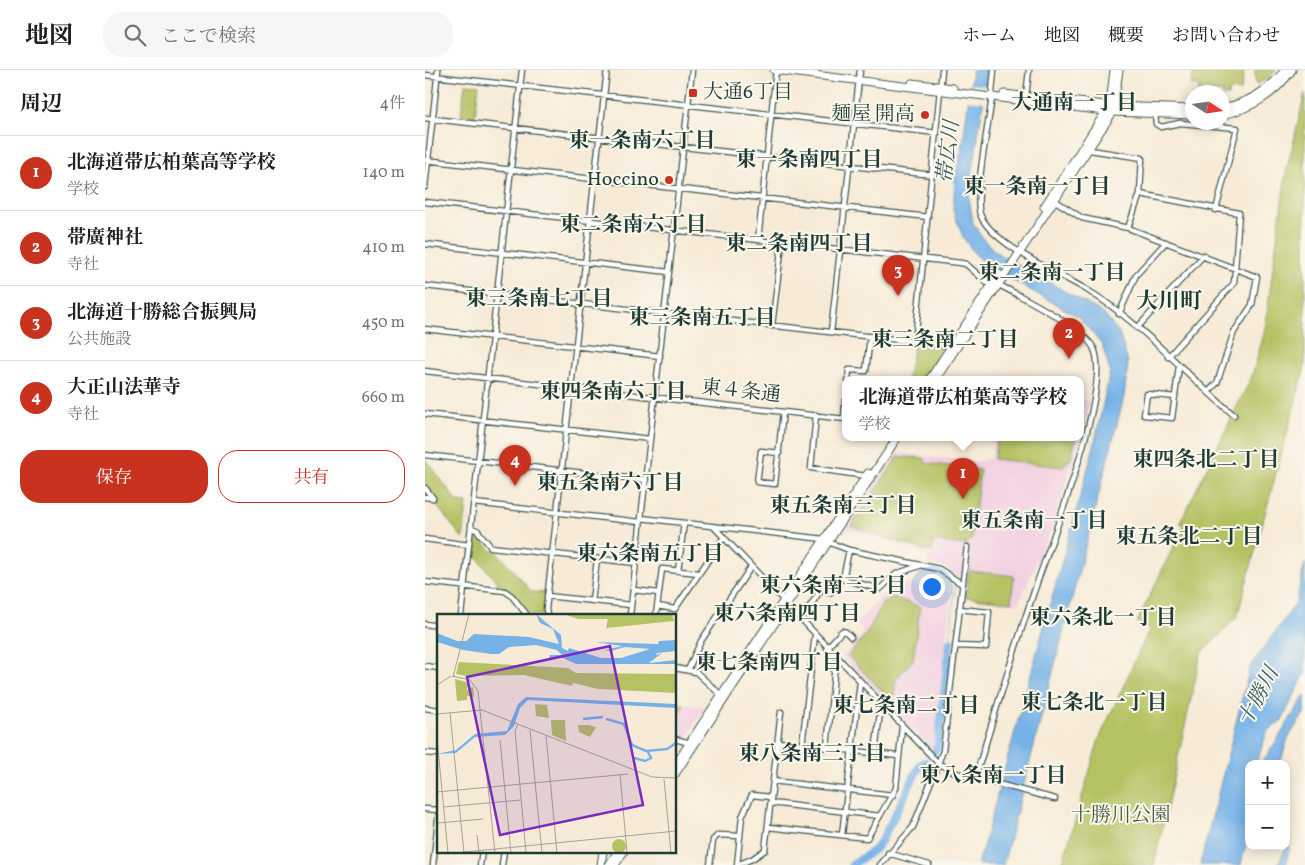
<!DOCTYPE html>
<html lang="ja">
<head>
<meta charset="utf-8">
<style>
  :root { --surface:#fff; --page:#f6f6f6; --text:#202124; --muted:#757577; --line:#e0e0e0; --accent:#c8321e }
  body { margin:0; font-family:Vollkorn,"Noto Serif JP",serif; background:var(--page); color:var(--text) }
  .controls { position:absolute; right:15px; bottom:15px; display:grid; overflow:hidden; border-radius:10px; box-shadow:0 2px 12px #0003 }
  .controls button { width:45px; height:45px; display:grid; place-items:center; padding:0; border:0; border-bottom:1px solid var(--line); background:var(--surface); color:var(--text); font:25px sans-serif }
  .compass { position:absolute; left:760px; top:15px; width:45px; height:45px; border-radius:50%; background:var(--surface); box-shadow:0 2px 12px #0003; rotate:102deg }
  .you { position:absolute; left:506px; top:516px; width:18px; height:18px; margin:-12px; border:4px solid #fff; border-radius:50%; background:#1a73e8; box-shadow:0 0 0 8px #1a73e833 }
  .badge { display:grid; place-items:center; width:32px; height:32px; border-radius:50%; background:var(--accent); color:#fff; font-size:16px; font-weight:700 }
  .pin { position:absolute; translate:-50% -41px; filter:drop-shadow(0 1px 2px #0008) }
  .pin::after { content:''; position:absolute; top:26px; width:18px; height:15px; background:inherit; clip-path:polygon(0 0,100% 0,50% 100%) }
  .popup { position:absolute; left:417px; top:306px; width:242px; height:65px; box-sizing:border-box; display:grid; place-content:center; border-radius:10px; background:var(--surface); filter:drop-shadow(0 1px 4px #0005); font-size:16px; white-space:nowrap; color:var(--muted) }
  .popup b { font-size:19px; color:var(--text) }
  .popup::after { content:''; position:absolute; left:50%; top:100%; margin-left:-10px; border:10px solid transparent; border-top-color:var(--surface) }
  .list { margin:0; padding:0; list-style:none }
  h2 { display:flex; justify-content:space-between; align-items:center; height:65px; margin:0; padding:0 20px; font-size:21px }
  h2 small { font-size:16px; font-weight:400; color:var(--muted) }
  .list li { display:grid; grid-template-columns:32px 1fr auto; gap:15px; align-items:center; box-sizing:border-box; height:75px; padding:0 20px; border-top:1px solid var(--line) }
  .list b { display:block; font-size:19px; white-space:nowrap }
  .list p { margin:0; font-size:16px; white-space:nowrap; color:var(--muted) }
  .list em { font-size:16px; font-style:normal; color:var(--muted) }
  .actions { display:flex; gap:10px; padding:15px 20px }
  .actions a { flex:1; padding:11px 0; border:1px solid var(--accent); border-radius:20px; text-align:center; font-size:18px; color:var(--accent) }
  .actions .main { background:var(--accent); color:#fff }
  .icon { flex:none; width:28px; height:28px; fill:none; stroke:currentColor; stroke-width:2; stroke-linecap:round; stroke-linejoin:round }
  .map { position:relative; flex:none; width:880px; height:795px; overflow:hidden }
  header { display:flex; align-items:center; gap:30px; box-sizing:border-box; height:70px; padding:0 25px; background:var(--surface); border-bottom:1px solid var(--line) }
  header strong { font-size:24px }
  nav { display:flex; gap:28px; margin-inline-start:auto; font-size:18px }
  .search { width:350px; height:45px; background:var(--page); display:flex; align-items:center; gap:12px; box-sizing:border-box; padding:0 18px; border-radius:20px; color:var(--muted); font-size:19px }
  main { display:flex }
  aside { flex:1; background:var(--surface) }
  .map>svg:first-child { display:block }
  .built { fill:#f2cfe1 }
  .green { fill:#b5c264; stroke:#6a804c }
  .water { fill:#76b2e8; stroke:#4a788e }
  .pier { fill:#f7ebd7 }
  .lines { fill:none; stroke-linecap:round; stroke-linejoin:round }
  .stream { stroke:#76b2e8; stroke-width:1 }
  .river { stroke:#76b2e8; stroke-width:8 }
  .minor-casing { stroke:#3f574c; stroke-width:7 }
  .highway-casing { stroke:#3f574c; stroke-width:9 }
  .minor { stroke:#fff; stroke-width:4.5 }
  .highway { stroke:#fff; stroke-width:7 }
  .poi-dot { fill:#c8321e; stroke:#fbf7ec; stroke-width:2 }
  .labels { text-anchor:middle; dominant-baseline:central; stroke-width:4; stroke-linejoin:round; paint-order:stroke }
  .poi-label { font-size:20px; fill:#1f3d34; stroke:#fbf7ec; text-anchor:end }
  .street-label { font-size:20px; fill:#1f3d34; stroke:#fbf7ec }
  .park-label { font-size:20px; fill:#445e40; stroke:#fbf7ec }
  .neighbourhood-label { font-size:21px; font-weight:bold; fill:#1f3d34; stroke:#fbf7ec }
  .water-label { font-size:21px; font-style:italic; fill:#355a61; stroke:#fbf7ec }
  .quarter-label { font-size:22px; font-weight:bold; fill:#1f3d34; stroke:#fbf7ec }
  .inset-river { fill:none; stroke:#76b2e8; stroke-width:2.5 }
  .inset-road { fill:none; stroke:#a1a596; stroke-width:1 }
  .view { fill:#7b2cbf; fill-opacity:0.15; stroke:#7b2cbf; stroke-width:2.5 }
  .inset-edge { fill:none; stroke:#1f3d34; stroke-width:2.5 }
</style>
</head>
<body>
<header>
<strong>地図</strong>
<div class="search"><svg class="icon" aria-label="search" viewBox="0 0 24 24"><circle cx="10" cy="10" r="6"/><path d="M15 15l6 6"/></svg>ここで検索</div>
<nav><a>ホーム</a><a>地図</a><a>概要</a><a>お問い合わせ</a></nav>
</header>
<main>
<aside>
<h2>周辺<small>4件</small></h2>
<ul class="list">
<li><span class="badge">1</span><div><b>北海道帯広柏葉高等学校</b><p>学校</p></div><em>140 m</em></li>
<li><span class="badge">2</span><div><b>帯廣神社</b><p>寺社</p></div><em>410 m</em></li>
<li><span class="badge">3</span><div><b>北海道十勝総合振興局</b><p>公共施設</p></div><em>450 m</em></li>
<li><span class="badge">4</span><div><b>大正山法華寺</b><p>寺社</p></div><em>660 m</em></li>
</ul>
<div class="actions"><a class="main">保存</a><a>共有</a></div>
</aside>
<div class="map">
<svg width="880" height="795" viewBox="0 0 880 795">
  <rect width="100%" height="100%" fill="#fbf7ec"/>
  <filter id="ink" filterUnits="userSpaceOnUse"><feTurbulence type="fractalNoise" baseFrequency=".02" numOctaves="2"/><feDisplacementMap in="SourceGraphic" scale="10" xChannelSelector="R" yChannelSelector="G"/><feConvolveMatrix kernelMatrix="1 2 1 2 8 2 1 2 1" color-interpolation-filters="sRGB"/></filter>
  <filter id="wash" filterUnits="userSpaceOnUse"><feTurbulence type="fractalNoise" baseFrequency=".0096" numOctaves="4" result="noise"/><feDisplacementMap in="SourceGraphic" scale="20" xChannelSelector="R" yChannelSelector="G"/><feGaussianBlur stdDeviation="1.12" result="paint"/><feColorMatrix in="noise" values="0 0 0 0 0 0 0 0 0 0 0 0 0 0 0 0 0 1.4 0 .05"/><feComposite in="paint" operator="in"/></filter>
  <g filter="url(#wash)">
    <rect width="100%" height="100%" fill="#f7ebd7"/>
    <!-- built -->
    <path class="built" d="M656,330L665,331L656,366Z
      M569,368H655L624,466L593,534L538,528L539,512L518,496L503,494L504,484L420,458L471,383L552,392L566,388Z
      M469,513L511,515L526,523L510,675L506,679L418,587L439,562L431,554Z
      M250,633L281,637L262,667L258,668L250,667Z"/>
    <!-- green -->
    <path class="green" d="M769,0H819L816,21L804,20L803,26H798V22H773L774,16L766,15Z
      M830,0H851L844,8L831,14Z
      M40,14L54,15L50,47L36,45Z
      M880,23V297L812,547L776,584L729,795H637L674,669L725,558L712,552L759,455L755,453L827,306L839,264L861,103Z
      M489,275L517,278L497,310H482Z
      M572,368H651L645,390L636,397L569,389Z
      M473,387L499,388L501,393L555,400L547,469L540,475L508,471V481L499,480L426,456Z
      M0,389L33,432L42,433L38,469L8,431L11,427L0,414Z
      M52,465L67,481L72,482L107,522L121,523L118,542L120,545H105L84,519L72,517V509H69L50,485Z
      M544,501L589,506L586,532L541,527Z
      M468,527L495,537L488,590L471,609L468,632L423,586L442,563L458,533Z
      M250,633L259,635L252,652H250Z"/>
    <!-- water -->
    <path class="water" d="M547,0H563L544,126L548,153L559,170L572,183L678,243L694,263L703,293L699,327L578,795H553L669,376L685,301L677,275L654,247L564,197L549,183L538,167L528,140L530,109L538,73Z
      M880,493V603L857,650L842,662L831,694H824V761L816,795H775L825,597L871,533Z
      M880,626V642L863,668L855,694H836C852,672 865,648 880,626Z
      M866,768L861,795H853V794Z"/>
    <!-- pier -->
    <path class="pier" d="M542,14L562,16L561,32L541,30Z"/>
    <g class="lines">
      <!-- stream -->
      <path class="stream" d="M525,572L530,515"/>
      <!-- river -->
      <path class="river" d="M510,681L513,675L525,572
        M427,795L449,780L457,770L495,695L500,692"/>
    </g>
  </g>
  <g filter="url(#ink)">
    <g class="lines">
      <!-- minor casing -->
      <g class="minor-casing">
        <path id="minor" d="M0,5L512,63
          M567,23L569,0
          M601,26L604,0
          M567,27C564,52 549,124 555,144C566,174 635,204 662,220C717,253 761,305 809,345
          M730,44L731,54L736,57L755,53L812,58L791,140
          M0,48L508,105
          M665,80L717,88L715,124L703,158
          M0,90L503,147
          M0,117L13,0
          M715,124L814,143L809,213L743,287
          M629,130L657,148L703,158L832,207L827,235L809,262L792,313L784,321
          M0,132L536,193L541,194L566,216
          M333,170L351,0
          M0,174L244,202
          M0,216L528,276
          M694,244L711,205L741,172
          M347,256L357,173
          M712,258L779,185
          M0,259L235,286
          M406,262L435,0
          M490,272L517,0
          M0,301L420,349
          M423,310L424,300L441,301L445,266
          M750,327L722,324L719,345L747,348L754,296
          M0,344L225,369
          M391,345L386,398L441,406
          M419,348L420,332
          M354,383L336,381L332,412L350,414L358,342
          M0,385L221,410
          M0,418L8,428
          M0,427L8,428
          M49,433L215,452
          M216,448L399,469
          M289,457L513,693L531,703L630,729
          M46,458L52,460L66,477L211,493
          M0,469L44,475
          M403,472L424,480L514,499L537,514
          M424,480L418,509L455,519L471,504L494,496
          M253,501L259,453
          M0,512L80,521L87,526L102,545
          M208,520L234,523
          M122,526L206,535
          M167,531L172,489
          M232,536L250,539L299,467
          M36,545L97,0
          M122,545L121,539L182,0
          M205,545L267,0
          M231,545L237,499L274,503
          M376,550L397,518L405,523
          M0,554L14,556
          M530,576L561,577L564,542L534,539
          M402,578L417,561L421,562L426,567
          M0,596L14,598
          M250,598L271,602L296,625
          M263,600L276,571L326,497
          M0,638L14,640
          M250,669L265,673
          M353,672L473,686
          M377,675L390,565
          M402,678L410,594L413,589
          M0,683L14,684
          M450,683L456,634
          M550,708C570,644 589,579 611,516C626,471 687,318 669,279C660,258 594,225 572,214
          M348,711L468,725
          M346,727L327,725L317,747L312,795L327,789L340,780L356,642
          M346,733L455,746
          M0,739L14,740
          M343,757L442,768L471,718L477,656
          M417,765L435,612
          M463,783L504,795
          M8,795L14,741
          M55,795L57,781
          M77,795L79,781
          M285,795L288,770L293,765L315,766
          M455,795L488,757L518,681L542,477"/>
      </g>
      <!-- highway casing -->
      <g class="highway-casing">
        <path id="highway" d="M349,0L688,42L768,45
          M487,13L528,18
          M579,24L690,36L768,39
          M798,38C824,32 843,21 860,0
          M798,45C827,38 849,25 867,0
          M619,137L685,35L689,0
          M504,310L574,204
          M510,310L688,42L694,0
          M250,695L443,403
          M250,704L472,368
          M176,795L178,781
          M184,795L193,781
          M190,795L199,781"/>
      </g>
      <!-- minor -->
      <use href="#minor" class="minor"/>
      <!-- highway -->
      <use href="#highway" class="highway"/>
    </g>
  </g>
  <!-- markers -->
  <g class="poi-dot">
    <rect x="263" y="18" width="10" height="10" rx="2.5"/>
    <circle cx="500" cy="45" r="5"/>
    <circle cx="244" cy="110" r="5"/>
  </g>
  <g class="labels">
    <!-- poi labels -->
    <g class="poi-label">
      <text x="278" y="23" text-anchor="start">大通6丁目</text>
      <text x="490" y="45">麺屋 開高</text>
      <text x="234" y="110">Hoccino</text>
    </g>
    <!-- street labels -->
    <g class="street-label">
      <text transform="translate(316 322) rotate(6)">東４条通</text>
    </g>
    <!-- park labels -->
    <g class="park-label">
      <text x="696" y="746">十勝川公園</text>
    </g>
    <!-- neighbourhood labels -->
    <g class="neighbourhood-label">
      <text x="649" y="33">大通南一丁目</text>
      <text x="217" y="71">東一条南六丁目</text>
      <text x="384" y="90">東一条南四丁目</text>
      <text x="612" y="117">東一条南一丁目</text>
      <text x="208" y="155">東二条南六丁目</text>
      <text x="374" y="174">東二条南四丁目</text>
      <text x="627" y="203">東二条南一丁目</text>
      <text x="114" y="229">東三条南七丁目</text>
      <text x="277" y="248">東三条南五丁目</text>
      <text x="520" y="270">東三条南二丁目</text>
      <text x="188" y="322">東四条南六丁目</text>
      <text x="781" y="390">東四条北二丁目</text>
      <text x="185" y="413">東五条南六丁目</text>
      <text x="418" y="436">東五条南三丁目</text>
      <text x="609" y="451">東五条南一丁目</text>
      <text x="764" y="467">東五条北二丁目</text>
      <text x="225" y="484">東六条南五丁目</text>
      <text x="408" y="516">東六条南三丁目</text>
      <text x="362" y="544">東六条南四丁目</text>
      <text x="678" y="548">東六条北一丁目</text>
      <text x="344" y="593">東七条南四丁目</text>
      <text x="669" y="633">東七条北一丁目</text>
      <text x="481" y="636">東七条南二丁目</text>
      <text x="387" y="684">東八条南三丁目</text>
      <text x="568" y="706">東八条南一丁目</text>
    </g>
    <!-- water labels -->
    <g class="water-label">
      <text transform="translate(524 82) rotate(-83)">帯広川</text>
      <text transform="translate(834 627) rotate(-62)">十勝川</text>
    </g>
    <!-- quarter labels -->
    <g class="quarter-label">
      <text x="744" y="232">大川町</text>
    </g>
  </g>
  <!-- overview -->
  <g transform="translate(12 544)">
    <rect width="239" height="239" fill="#f7ebd7"/>
    <path d="M127,0H235L237,7L169,14L171,5H141ZM22,48L131,54L139,59L239,60V79L161,75L136,69L135,72L87,61L30,62L19,60ZM18,65L33,69L29,76L36,73L37,83L30,82V86L20,87ZM98,90L110,91L112,104L99,102ZM114,106H128L129,127L115,121ZM141,111H151L159,113L153,123L142,118ZM175 232a7 7 0 1 1 14 0a7 7 0 1 1-14 0Z" fill="#b5c264"/>
    <path d="M99,0L124,21L125,34L131,37L132,34L164,44H184L213,35L188,33L174,37L168,36L185,32L158,28L221,30L222,27L239,26V37L220,39L219,41L225,39L212,49L239,46V50H139L126,44H112L113,41H125L120,36L99,31L72,33L62,40H54L26,36L0,28V19L20,27H29L37,20L92,23L122,30L116,15L103,9ZM89,83L239,90V94L91,86L83,94L77,112L68,121L38,123L19,139L0,140L19,136L38,120L70,117L81,90Z" fill="#76b2e8"/>
    <path class="inset-river" d="M146,105L166,103M169,105L187,110L195,131L209,137L230,135L239,129M197,144L208,147L214,144L211,138"/>
    <path class="inset-road" d="M15,62L33,66L41,77L58,239M16,63L32,0M0,71L14,62M13,99L27,239M0,100L45,96L215,163L239,164M81,110L78,117L89,239M93,116L105,239M109,121L120,239M0,124L11,239M63,126L74,239M183,160L190,239M227,165L234,239M0,178L191,160M6,193L84,186M24,207L46,205M0,209L24,207M40,221L42,239M18,239L239,217"/>
    <path class="view" d="M173,32L206,191L63,221L30,63Z"/>
    <rect width="239" height="239" class="inset-edge"/>
  </g>
</svg>
<div class="controls">
<button>+</button>
<button>−</button>
</div>
<svg class="compass" viewBox="-18 -18 36 36"><path d="M0-13l5 13h-10z" fill="#e53935"/><path d="M0 13l5-13h-10z" fill="#757577"/></svg>
<div class="you"></div>
<div class="pin badge" style="left:538px;top:429px">1</div>
<div class="popup"><b>北海道帯広柏葉高等学校</b>学校</div>
<div class="pin badge" style="left:644px;top:289px">2</div>
<div class="pin badge" style="left:473px;top:226px">3</div>
<div class="pin badge" style="left:90px;top:416px">4</div>
</div>
</main>
</body>
</html>
